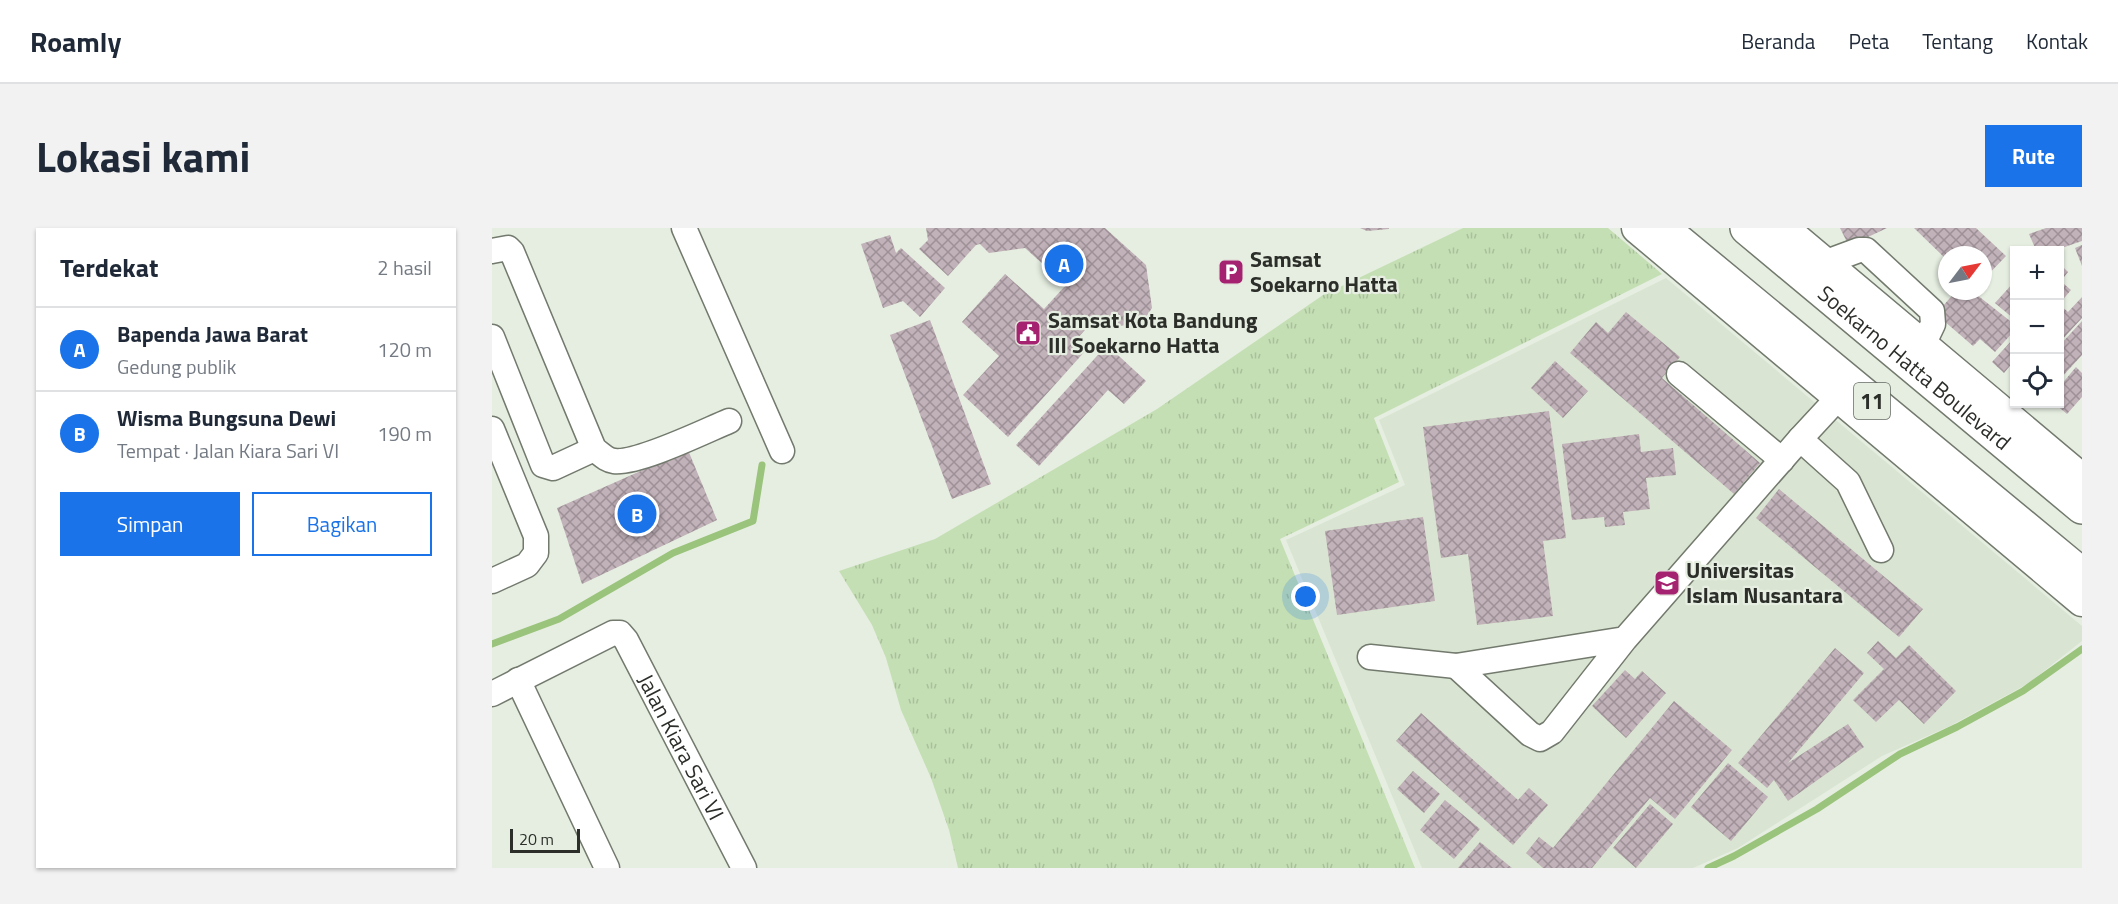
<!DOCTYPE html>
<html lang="id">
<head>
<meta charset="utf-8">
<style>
  :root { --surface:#fff; --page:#f2f2f3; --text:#1f2937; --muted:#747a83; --line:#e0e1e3; --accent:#1a73e8 }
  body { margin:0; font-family:"Titillium Web",sans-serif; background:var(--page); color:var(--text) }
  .controls { position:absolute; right:18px; top:18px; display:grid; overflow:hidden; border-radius:0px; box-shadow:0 2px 4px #0004 }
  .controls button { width:54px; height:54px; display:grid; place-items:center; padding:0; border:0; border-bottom:2px solid var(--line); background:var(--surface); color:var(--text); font:30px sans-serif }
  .compass { position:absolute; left:1446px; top:18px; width:54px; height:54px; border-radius:50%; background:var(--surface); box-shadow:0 2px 4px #0004; rotate:58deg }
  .scale { position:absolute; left:18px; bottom:15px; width:70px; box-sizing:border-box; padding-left:6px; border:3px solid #2b2e29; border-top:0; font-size:16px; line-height:21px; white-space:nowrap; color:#2b2e29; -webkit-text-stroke:4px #e6eee1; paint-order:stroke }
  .you { position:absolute; left:814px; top:369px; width:21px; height:21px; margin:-15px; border:4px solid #fff; border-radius:50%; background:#1a73e8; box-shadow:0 0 0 9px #1a73e833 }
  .badge { display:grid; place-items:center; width:39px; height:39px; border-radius:50%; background:var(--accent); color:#fff; font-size:20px; font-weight:700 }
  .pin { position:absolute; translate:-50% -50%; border:3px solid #fff; box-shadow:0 2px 6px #0006 }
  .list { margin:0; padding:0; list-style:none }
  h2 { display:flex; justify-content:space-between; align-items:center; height:78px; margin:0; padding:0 24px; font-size:26px }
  h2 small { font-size:20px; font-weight:400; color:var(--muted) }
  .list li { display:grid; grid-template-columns:39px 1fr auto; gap:18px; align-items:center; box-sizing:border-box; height:84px; padding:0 24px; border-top:2px solid var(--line) }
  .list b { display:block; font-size:22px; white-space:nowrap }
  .list p { margin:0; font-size:20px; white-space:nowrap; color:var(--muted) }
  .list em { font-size:20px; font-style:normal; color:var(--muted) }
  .actions { display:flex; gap:12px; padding:18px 24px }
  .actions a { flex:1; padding:14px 0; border:2px solid var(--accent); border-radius:0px; text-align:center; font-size:21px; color:var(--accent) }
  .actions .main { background:var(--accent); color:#fff }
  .icon { flex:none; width:33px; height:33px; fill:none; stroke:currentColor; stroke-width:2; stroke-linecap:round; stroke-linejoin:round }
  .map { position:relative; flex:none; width:1590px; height:640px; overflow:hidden; border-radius:0px }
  header { display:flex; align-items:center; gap:36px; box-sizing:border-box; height:84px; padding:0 30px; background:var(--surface); border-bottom:2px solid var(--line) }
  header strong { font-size:28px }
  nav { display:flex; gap:33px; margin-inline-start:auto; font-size:21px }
  .intro { display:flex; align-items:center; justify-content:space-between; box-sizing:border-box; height:144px; padding:0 36px }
  h1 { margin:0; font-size:42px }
  .button { padding:15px 27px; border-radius:0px; background:var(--accent); color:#fff; font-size:21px; font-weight:700 }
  main { display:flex; gap:36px; padding:0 36px }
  aside { flex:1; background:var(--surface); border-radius:0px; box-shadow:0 2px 4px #0004 }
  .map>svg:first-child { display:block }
  .built { fill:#d9e5d2 }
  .grass { fill:url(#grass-tufts) }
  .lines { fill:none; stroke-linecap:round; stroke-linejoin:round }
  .stream { stroke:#9ac37b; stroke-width:7 }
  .building { fill:url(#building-cross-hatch) }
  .minor-casing { stroke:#72796d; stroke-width:27 }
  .major-casing { stroke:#72796d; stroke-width:33 }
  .highway-casing { stroke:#72796d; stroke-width:36 }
  .minor { stroke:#fff; stroke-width:24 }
  .major { stroke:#fff; stroke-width:30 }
  .highway { stroke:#fff; stroke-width:33 }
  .labels { text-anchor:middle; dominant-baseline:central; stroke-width:4.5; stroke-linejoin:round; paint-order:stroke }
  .shield { fill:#e6eee1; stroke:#636860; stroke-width:1.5 }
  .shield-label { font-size:21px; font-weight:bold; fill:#2b2e29 }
  .poi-label { font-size:22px; font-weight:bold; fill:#2b2e29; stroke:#e6eee1; text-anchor:start }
  .street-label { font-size:22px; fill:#2b2e29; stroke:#e6eee1 }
</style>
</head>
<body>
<header>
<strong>Roamly</strong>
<nav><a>Beranda</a><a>Peta</a><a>Tentang</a><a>Kontak</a></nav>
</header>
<div class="intro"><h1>Lokasi kami</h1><a class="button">Rute</a></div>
<main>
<aside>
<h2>Terdekat<small>2 hasil</small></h2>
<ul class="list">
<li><span class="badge">A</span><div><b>Bapenda Jawa Barat</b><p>Gedung publik</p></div><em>120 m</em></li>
<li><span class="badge">B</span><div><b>Wisma Bungsuna Dewi</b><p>Tempat · Jalan Kiara Sari VI</p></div><em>190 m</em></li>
</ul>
<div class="actions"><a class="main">Simpan</a><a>Bagikan</a></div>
</aside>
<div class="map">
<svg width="1590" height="640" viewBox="0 0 1590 640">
  <defs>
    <pattern id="grass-tufts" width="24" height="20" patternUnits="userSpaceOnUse" patternTransform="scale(1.5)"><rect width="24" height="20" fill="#c5dfb4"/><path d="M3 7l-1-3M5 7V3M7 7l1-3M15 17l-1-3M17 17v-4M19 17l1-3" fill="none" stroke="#a9c09b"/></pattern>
    <pattern id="building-cross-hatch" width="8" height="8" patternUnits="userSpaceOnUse" patternTransform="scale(1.5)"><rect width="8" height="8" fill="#c1b1b8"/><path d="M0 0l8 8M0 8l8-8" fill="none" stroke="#9d9096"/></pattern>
  </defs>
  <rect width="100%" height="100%" fill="#e6eee1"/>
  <!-- built -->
  <path class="built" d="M1174,50L1590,398V413L1537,455L1458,498L1390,528L1246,620L1201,640H930L794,312L913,257L887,192Z"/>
  <!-- grass -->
  <path class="grass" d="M971,0H1116L1170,46L882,190L907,254L788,311L923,640H466L457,602L439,550L409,482L394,430L380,397L347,343L443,311L665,181L831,67Z"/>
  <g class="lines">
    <!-- stream -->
    <path class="stream" d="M0,416L67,391L181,325L261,293L270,237
      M1216,640L1242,628L1325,581L1408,526L1465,499L1531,463L1590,421"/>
  </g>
  <!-- building -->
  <path class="building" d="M434,0H613L654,37L660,80L650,95L620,99L606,87L585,111L595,121L516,209L471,167L507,128L470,94L513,46L552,81L574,57L533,20L497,25L488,16L484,17L456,48L427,21L436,12Z
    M868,0H897V1L875,3Z
    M1348,0H1395L1357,18Z
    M1422,0H1484L1514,28L1491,52V27H1455V32Z
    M1554,0H1590V13L1564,22H1544L1537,6Z
    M398,7L404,25L409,20L453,60L428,89L411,73L391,80L369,16Z
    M1590,17V38L1583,20Z
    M1568,36L1576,44L1568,54Z
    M1522,54V91L1503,75Z
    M1572,56L1579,62L1568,75V61Z
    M1464,63H1480L1522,96V103L1503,124L1488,111L1481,118L1444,86Z
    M1590,69V90L1568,114V77L1576,84Z
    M1134,84L1188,129L1170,150L1268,235L1242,266L1078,125L1104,94L1116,105Z
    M438,92L499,256L460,271L398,107Z
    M1590,93V127L1569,150L1568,117Z
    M1522,110V133L1512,145L1500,134Z
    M615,117L654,153L632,176L616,162L547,238L524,217Z
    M1063,133L1096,163L1071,190L1039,160Z
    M1584,139L1590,145V169L1575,186L1563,176H1568V158Z
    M1057,183L1074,310L1051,313L1061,388L985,397L976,326L949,330L931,199Z
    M1147,206L1149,224L1181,220L1184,247L1154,250L1158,281L1131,284L1133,297L1113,299L1112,289L1080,292L1070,216Z
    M196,222L225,292L90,356L65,280Z
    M1287,261L1431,381L1407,409L1264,290Z
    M931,289L943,373L845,387L833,303Z
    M1386,413L1404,430L1417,417L1464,463L1432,496L1407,472L1384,494L1361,472L1392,441L1375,425Z
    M1343,420L1372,445L1296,535L1356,496L1372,519L1296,573L1282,552L1275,560L1246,535Z
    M1133,442L1143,451L1150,443L1174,465L1134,510L1100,478Z
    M1182,473L1240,522L1183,591L1158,570L1100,640H1051L1034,625L1047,609L1061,620Z
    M929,485L1026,572L1037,560L1056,577L1021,617L904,513Z
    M1236,535L1276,569L1239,613L1199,579Z
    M921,543L948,566L932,585L905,561Z
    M953,572L988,601L962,631L928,602Z
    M1158,576L1181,596L1144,640L1121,620Z
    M988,614L1020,640H966Z"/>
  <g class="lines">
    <!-- minor casing -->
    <g class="minor-casing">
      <g id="minor">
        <path d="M192,0L290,223"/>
        <path d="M0,23L16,20L20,24L102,221C109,226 114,232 122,233C146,236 213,203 237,193"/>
        <path d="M1332,35L1367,22H1374L1440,83L1441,96L1431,117"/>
        <path d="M0,109L51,237L61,240L102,221"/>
        <path d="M1187,146L1290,232"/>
        <path d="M0,201L44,308V325L35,337L0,353"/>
        <path d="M1308,211L1356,254L1389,322"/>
        <path d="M1133,411L1060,504L1048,511L1038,506L964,438L1133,411L1308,211L1346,170"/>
        <path d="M878,429L964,438"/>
        <path d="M26,452L115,640"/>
        <path id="s1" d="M0,466L121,405H128L134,412L252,640"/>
      </g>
    </g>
    <!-- major casing -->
    <g class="major-casing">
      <path id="major" d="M1145,0L1590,373
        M1291,0L1590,251"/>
    </g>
    <!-- highway casing -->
    <g class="highway-casing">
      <g id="highway">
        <path d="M1170,0L1590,347"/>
        <path id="s2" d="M1255,0L1590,279"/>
      </g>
    </g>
    <!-- minor -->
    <use href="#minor" class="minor"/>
    <!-- major -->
    <use href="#major" class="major"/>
    <!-- highway -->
    <use href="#highway" class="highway"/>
  </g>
  <!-- icons -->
  <defs>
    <g id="parking-square" transform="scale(1.35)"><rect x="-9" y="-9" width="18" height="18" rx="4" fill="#a42270" stroke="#e6eee1"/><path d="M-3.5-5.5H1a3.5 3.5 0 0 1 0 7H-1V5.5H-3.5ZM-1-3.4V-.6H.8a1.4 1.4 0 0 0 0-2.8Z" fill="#fff"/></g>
    <g id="civic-square" transform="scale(1.35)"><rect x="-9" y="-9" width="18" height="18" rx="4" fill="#a42270" stroke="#e6eee1"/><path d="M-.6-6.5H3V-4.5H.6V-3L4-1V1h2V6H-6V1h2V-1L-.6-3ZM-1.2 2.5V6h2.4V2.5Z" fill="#fff"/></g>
    <g id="university-square" transform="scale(1.35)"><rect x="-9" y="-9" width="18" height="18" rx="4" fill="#a42270" stroke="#e6eee1"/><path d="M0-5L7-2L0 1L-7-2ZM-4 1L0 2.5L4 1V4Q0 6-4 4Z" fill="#fff"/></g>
  </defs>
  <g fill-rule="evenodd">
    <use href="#parking-square" x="739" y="44"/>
    <use href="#civic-square" x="536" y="105"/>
    <use href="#university-square" x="1175" y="355"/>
  </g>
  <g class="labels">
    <!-- shield labels -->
    <rect class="shield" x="1362" y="155" width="36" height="36" rx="4.5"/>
    <g class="shield-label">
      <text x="1380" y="173">11</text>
    </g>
    <!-- poi labels -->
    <g class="poi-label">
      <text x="758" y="31">Samsat<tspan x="758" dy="25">Soekarno Hatta</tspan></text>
      <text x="556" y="92">Samsat Kota Bandung<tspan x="556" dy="25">III Soekarno Hatta</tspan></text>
      <text x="1194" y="342">Universitas<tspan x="1194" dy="25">Islam Nusantara</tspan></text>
    </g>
    <!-- street labels -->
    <g class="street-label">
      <text stroke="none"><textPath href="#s2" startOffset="218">Soekarno Hatta Boulevard</textPath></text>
      <text stroke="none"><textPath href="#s1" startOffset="272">Jalan Kiara Sari VI</textPath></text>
    </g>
  </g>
</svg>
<div class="controls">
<button>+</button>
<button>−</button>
<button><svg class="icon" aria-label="locate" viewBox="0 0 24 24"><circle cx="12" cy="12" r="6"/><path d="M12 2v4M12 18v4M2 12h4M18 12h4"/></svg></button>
</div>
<svg class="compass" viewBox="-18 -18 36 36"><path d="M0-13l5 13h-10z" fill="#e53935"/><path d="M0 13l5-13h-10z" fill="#747a83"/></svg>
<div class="scale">20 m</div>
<div class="you"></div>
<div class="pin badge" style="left:572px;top:36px">A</div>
<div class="pin badge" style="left:145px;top:286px">B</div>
</div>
</main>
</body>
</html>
